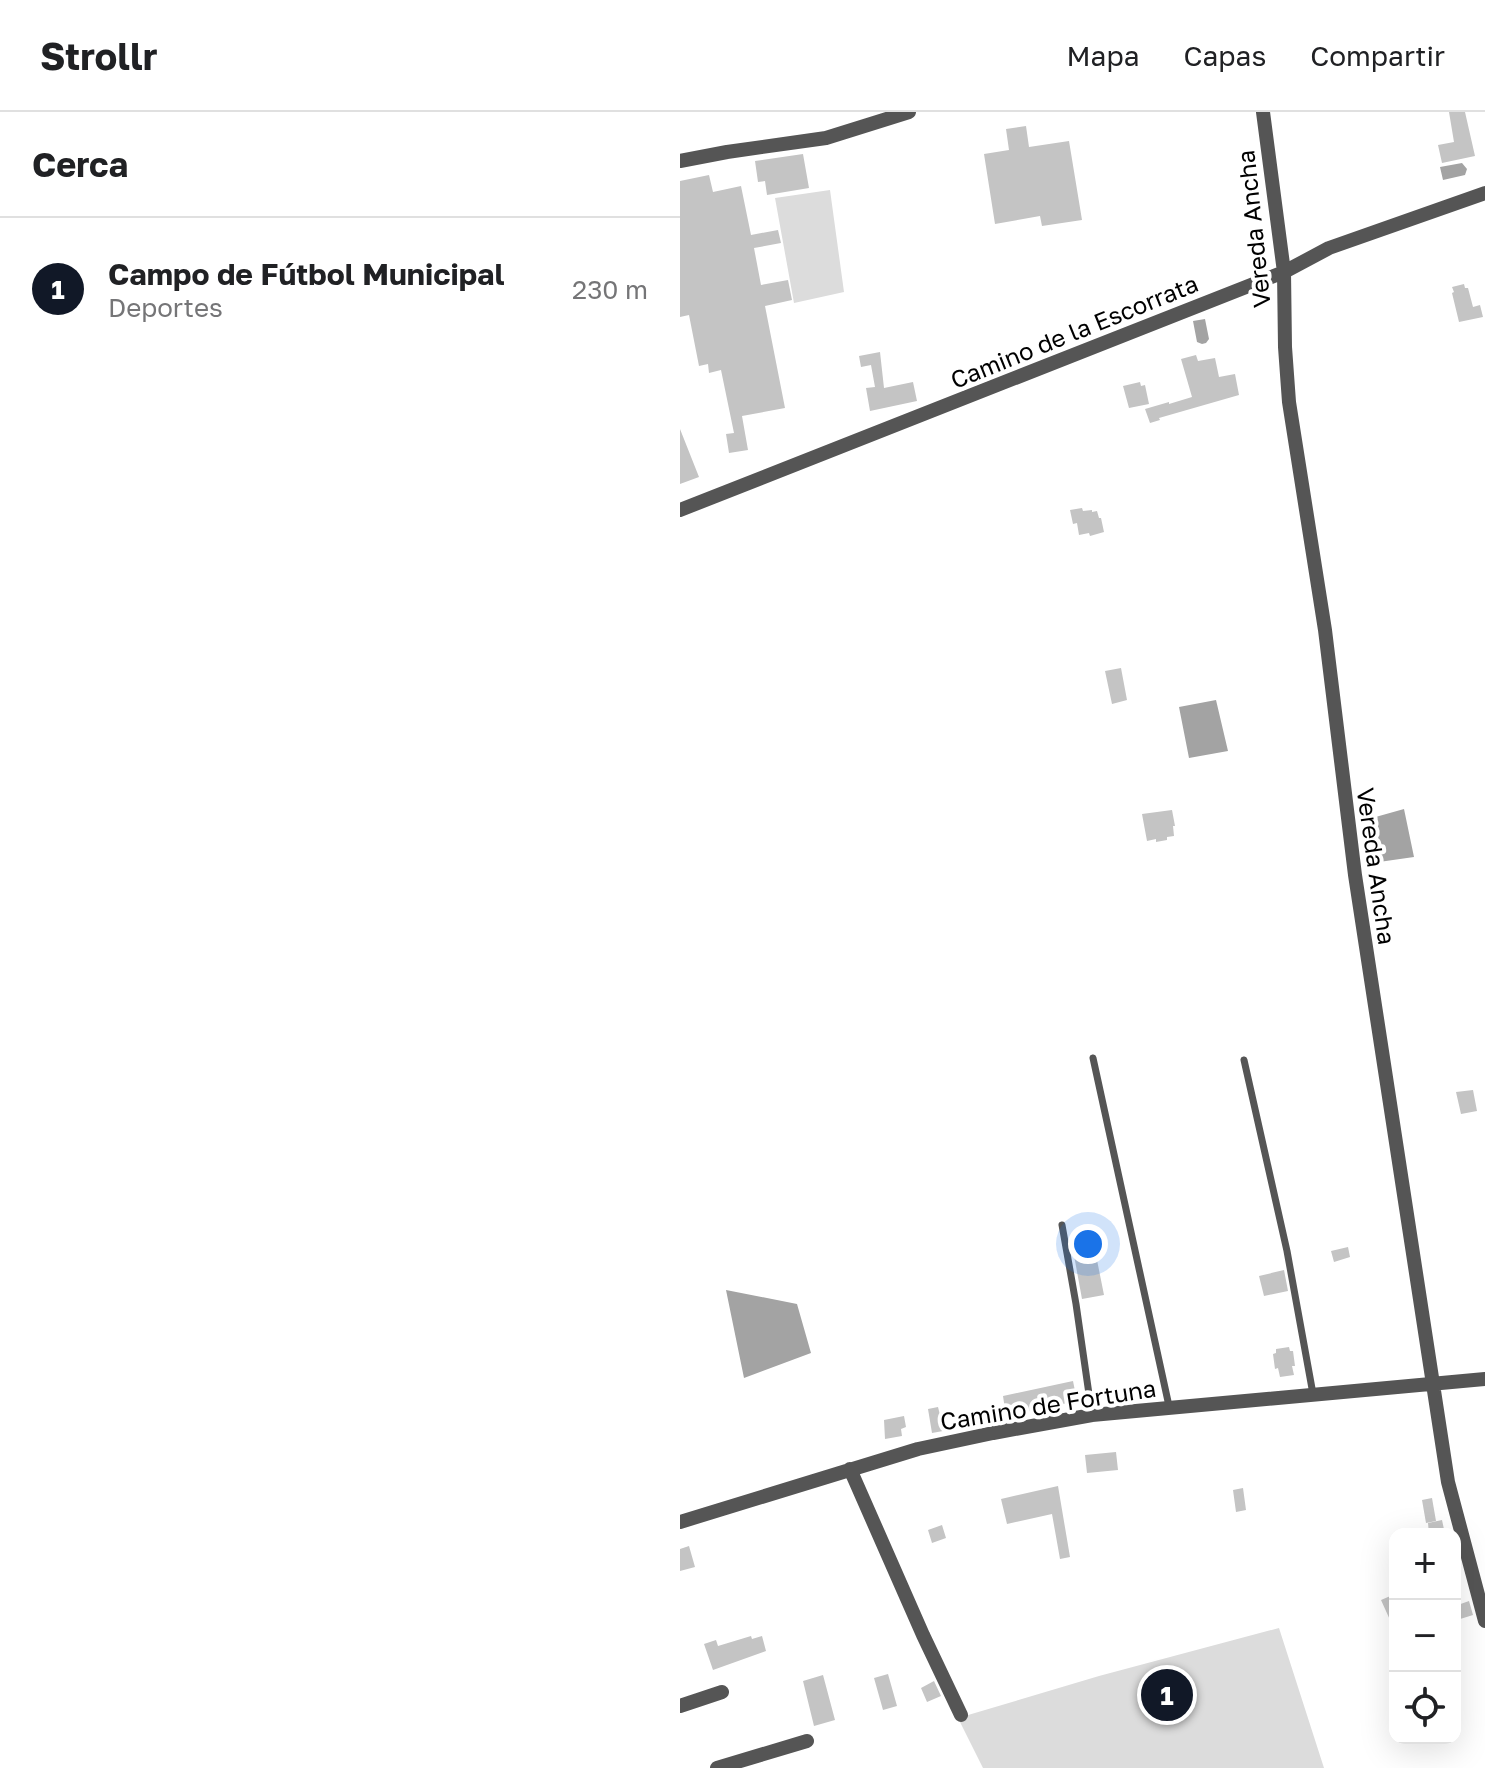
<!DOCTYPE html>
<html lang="es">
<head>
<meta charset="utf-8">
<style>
  :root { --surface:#fff; --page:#f6f6f6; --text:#202124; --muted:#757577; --line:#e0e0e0; --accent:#111827 }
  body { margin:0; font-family:"Golos Text",sans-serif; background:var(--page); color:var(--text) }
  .controls { position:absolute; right:24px; bottom:24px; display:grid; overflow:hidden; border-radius:16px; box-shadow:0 8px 32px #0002 }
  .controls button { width:72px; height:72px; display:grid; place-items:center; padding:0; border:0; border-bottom:2px solid var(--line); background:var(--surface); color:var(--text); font:40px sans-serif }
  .you { position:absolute; left:408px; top:1132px; width:28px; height:28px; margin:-20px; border:6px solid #fff; border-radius:50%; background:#1a73e8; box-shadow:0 0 0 12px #1a73e833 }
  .badge { display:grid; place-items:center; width:52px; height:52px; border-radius:50%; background:var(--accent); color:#fff; font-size:26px; font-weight:700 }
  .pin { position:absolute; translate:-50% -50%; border:4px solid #fff; box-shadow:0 2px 8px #0006 }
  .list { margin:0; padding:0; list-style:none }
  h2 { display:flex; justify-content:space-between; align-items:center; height:104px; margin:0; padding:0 32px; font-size:34px }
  h2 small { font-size:26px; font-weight:400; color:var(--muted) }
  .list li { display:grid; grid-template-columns:52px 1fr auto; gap:24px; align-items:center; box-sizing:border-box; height:144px; padding:0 32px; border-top:2px solid var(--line) }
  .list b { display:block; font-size:30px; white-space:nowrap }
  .list p { margin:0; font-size:26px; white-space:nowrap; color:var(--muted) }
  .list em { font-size:26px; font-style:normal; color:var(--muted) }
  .icon { flex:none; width:44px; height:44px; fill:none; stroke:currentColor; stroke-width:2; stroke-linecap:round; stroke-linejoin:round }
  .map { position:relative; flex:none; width:805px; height:1656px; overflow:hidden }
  header { display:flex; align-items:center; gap:48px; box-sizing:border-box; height:112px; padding:0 40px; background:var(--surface); border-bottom:2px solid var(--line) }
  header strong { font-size:38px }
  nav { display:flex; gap:44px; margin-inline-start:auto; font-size:28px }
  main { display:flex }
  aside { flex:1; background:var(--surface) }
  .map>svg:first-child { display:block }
  .green { fill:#dcdcdc }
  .water { fill:#a3a3a3 }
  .building { fill:#c4c4c4 }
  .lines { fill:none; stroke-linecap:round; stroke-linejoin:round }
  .service { stroke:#555; stroke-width:7 }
  .minor { stroke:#555; stroke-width:14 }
  .labels { text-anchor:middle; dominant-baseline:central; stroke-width:8; stroke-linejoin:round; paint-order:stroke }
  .street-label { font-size:24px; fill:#000; stroke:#fff }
</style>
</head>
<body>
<header>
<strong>Strollr</strong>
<nav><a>Mapa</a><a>Capas</a><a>Compartir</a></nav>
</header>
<main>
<aside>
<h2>Cerca<small></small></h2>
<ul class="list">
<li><span class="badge">1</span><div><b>Campo de Fútbol Municipal</b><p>Deportes</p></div><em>230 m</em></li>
</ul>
</aside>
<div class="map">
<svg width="805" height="1656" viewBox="0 0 805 1656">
  <rect width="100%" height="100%" fill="#fff"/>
  <!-- green -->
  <path class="green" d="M150,78L164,180L114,191L95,86Z
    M599,1516L644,1656H303L278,1606L419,1564Z"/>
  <!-- water -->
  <path class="water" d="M782,51L787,57L785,63L763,68L760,55Z
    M525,207L529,227L526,231L522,232L517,230L513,209Z
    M536,588L548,639L509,646L499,595Z
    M724,697L734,745L699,750L692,706Z
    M46,1178L117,1192L131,1241L64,1266Z"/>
  <!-- building -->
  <path class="building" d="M769,0H785L795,44L762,51L758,33L774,30Z
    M346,14L349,35L389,29L402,108L362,114L360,104L315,112L304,42L329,38L326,17Z
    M123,42L129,76L87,83L85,69L78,70L75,49Z
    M29,63L33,80L61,74L71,123L98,118L101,131L74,136L81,173L108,168L112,188L85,194L105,296L62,304L68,338L49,341L46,322L54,321L41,258L29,261L28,252L19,254L9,203L0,205V69Z
    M784,172L785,176H788L793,195L800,193L803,205L779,210L772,181L774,180L772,175Z
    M200,240L204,276L233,270L237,289L190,299L186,276L195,275L191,253L181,255L179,244Z
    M516,243L518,249L535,246L539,265L555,262L559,283L479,306L480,308L470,311L465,297L489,290V292L512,285L501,247Z
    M460,270L461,274L465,273L469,292L449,296L443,274Z
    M0,317L19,365L0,372Z
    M402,396L403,399L412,398V400L417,399L419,406H421L424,420L410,424L409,421L399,423L397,411L393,412L390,398Z
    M441,556L447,588L432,592L425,559Z
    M492,698L495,714H493L494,724L487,725V728L476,730V727L467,729L462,702Z
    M793,978L797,999L781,1002L776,980Z
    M412,1123L424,1183L402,1187L391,1127Z
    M668,1135L670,1145L654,1150L651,1139Z
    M604,1158L608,1179L584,1184L579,1164Z
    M609,1235L610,1239H613L615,1254H612L614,1263L600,1265L598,1256L595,1257L593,1242L596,1241V1237Z
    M393,1269L397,1289L326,1304L323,1284Z
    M258,1295L260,1303L265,1302L268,1315L262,1316L263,1319L252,1321L248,1297Z
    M224,1304L226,1315L221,1317L222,1324L205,1327L204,1308Z
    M436,1340L438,1358L407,1361L405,1343Z
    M378,1374L390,1445L380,1447L372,1402L327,1412L321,1387Z
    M563,1376L566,1398L556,1400L553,1378Z
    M752,1386L756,1409L746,1411L742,1388Z
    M762,1408L765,1422H749L748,1411Z
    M262,1413L266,1426L252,1431L248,1418Z
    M9,1434L15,1455L0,1459V1437Z
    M715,1482V1519L701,1488Z
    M789,1489L793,1503L777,1508L775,1494Z
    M71,1524L72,1527L82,1524L86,1539L33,1558L24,1532L36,1528L38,1534Z
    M208,1562L217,1594L203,1598L194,1566Z
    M143,1563L155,1608L134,1614L123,1569Z
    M254,1569L261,1584L247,1590L241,1576Z"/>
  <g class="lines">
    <!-- service -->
    <path class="service" d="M413,946L489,1294
      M564,948L607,1139L633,1282
      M382,1113L396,1192L412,1303"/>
    <!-- minor -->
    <path class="minor" d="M583,0L604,160L605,235L609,290L645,518L675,763L768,1370L805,1509
      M0,49L47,40L146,26L229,0
      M0,398L604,160L649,136L805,81
      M170,1357L243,1523L281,1603
      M0,1410L238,1337L313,1321L412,1303L805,1267
      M0,1594L42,1580
      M37,1656L127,1629"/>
  </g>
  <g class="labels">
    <!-- street labels -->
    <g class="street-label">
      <text transform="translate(573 117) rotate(-96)">Vereda Ancha</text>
      <text transform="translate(394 219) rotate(-22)">Camino de la Escorrata</text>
      <text transform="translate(697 754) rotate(82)">Vereda Ancha</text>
      <text transform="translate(368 1292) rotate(-9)">Camino de Fortuna</text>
    </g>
  </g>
</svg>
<div class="controls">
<button>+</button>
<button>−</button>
<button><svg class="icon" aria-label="locate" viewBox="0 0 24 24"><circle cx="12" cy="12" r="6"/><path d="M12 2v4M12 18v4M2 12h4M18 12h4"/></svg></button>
</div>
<div class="you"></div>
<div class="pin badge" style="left:487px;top:1583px">1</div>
</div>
</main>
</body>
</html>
